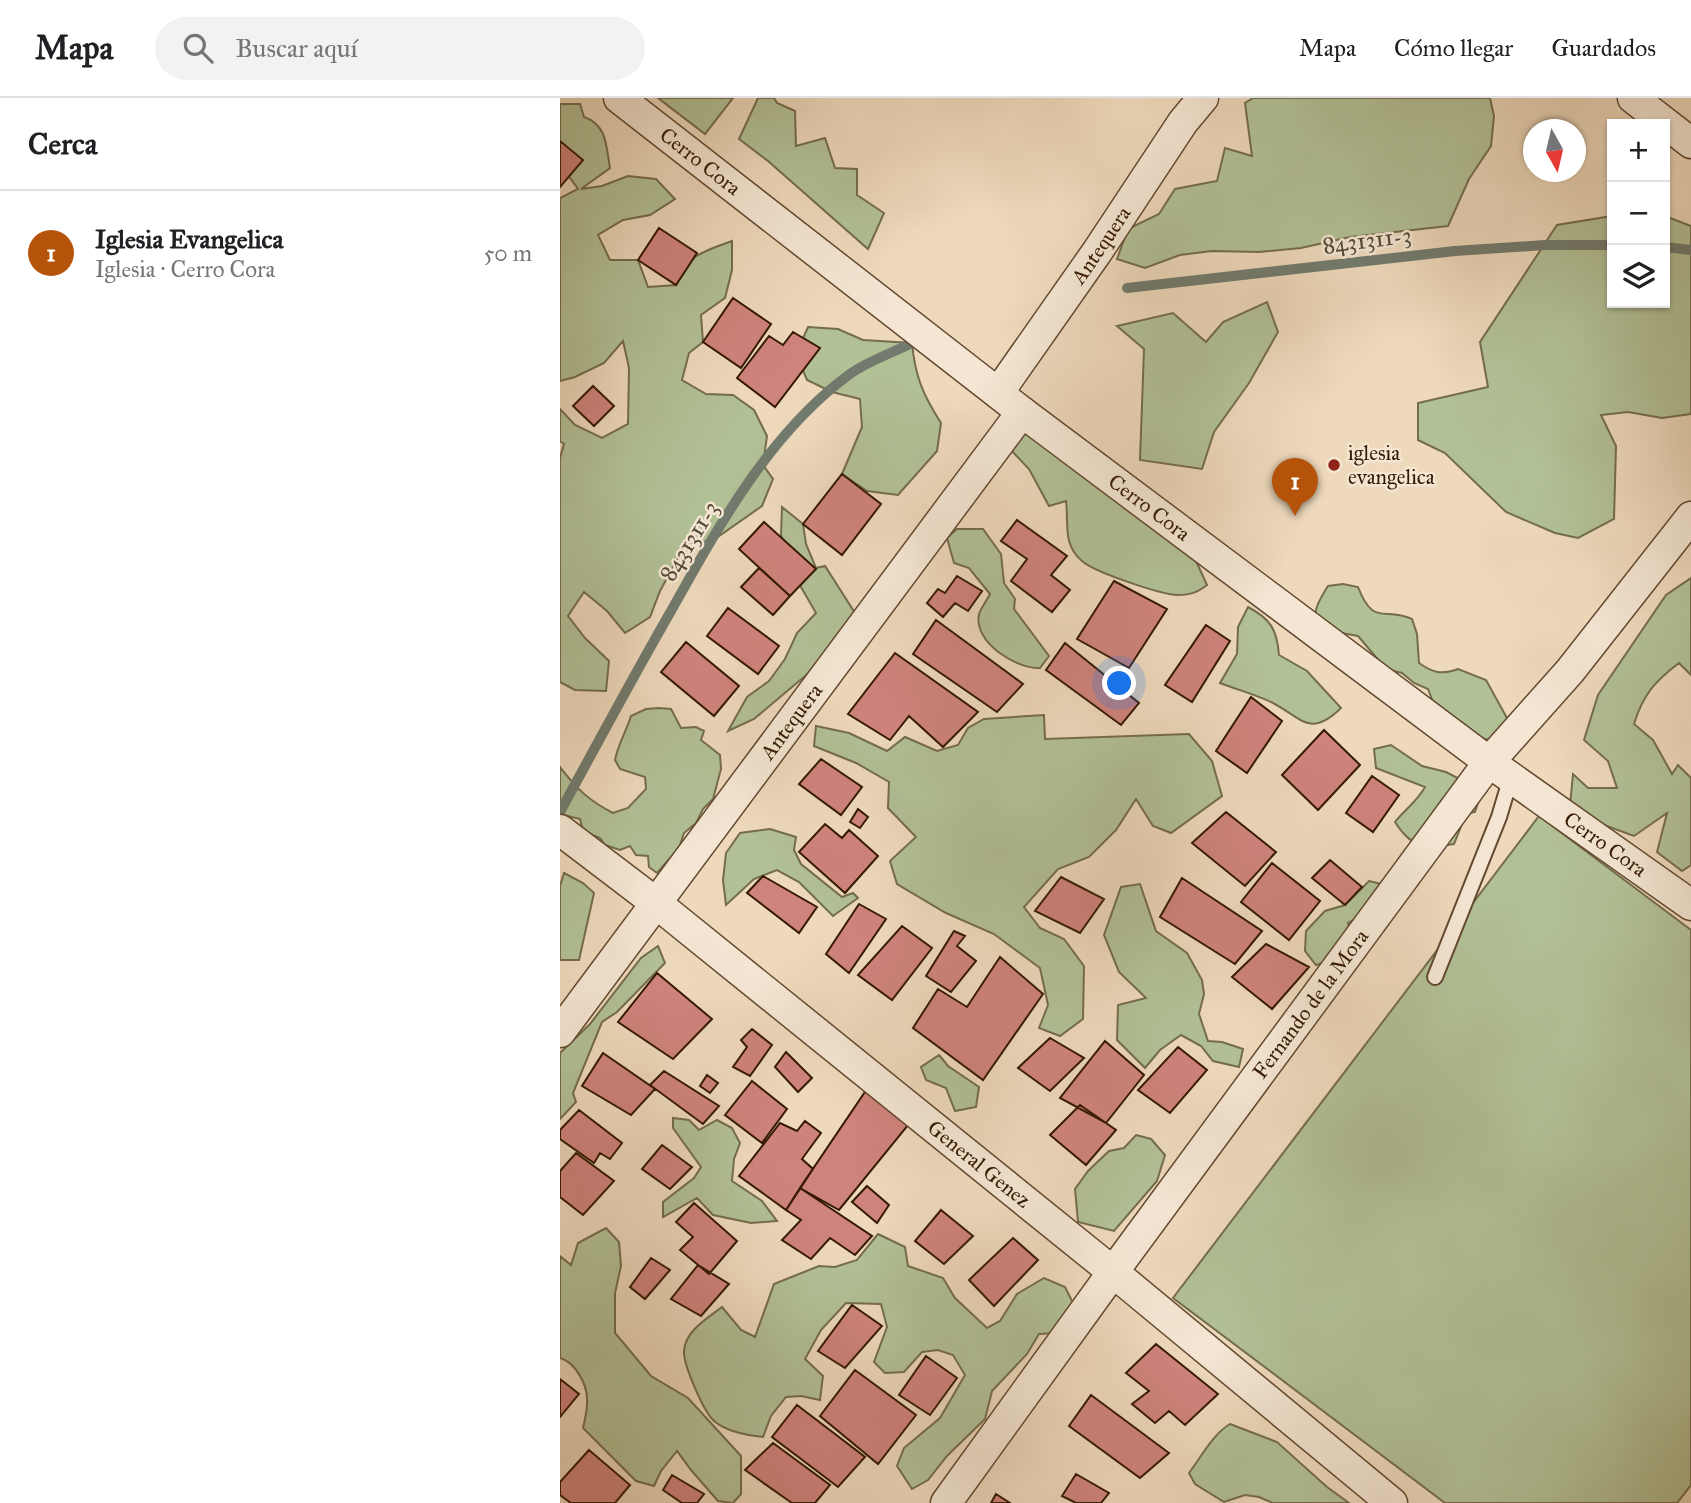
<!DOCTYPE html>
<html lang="es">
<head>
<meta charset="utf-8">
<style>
  :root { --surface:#fff; --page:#f2f2f2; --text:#202124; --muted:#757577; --line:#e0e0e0; --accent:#b45309 }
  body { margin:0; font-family:"IM FELL Great Primer",serif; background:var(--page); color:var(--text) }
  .controls { position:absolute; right:21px; top:21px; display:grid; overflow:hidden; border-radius:0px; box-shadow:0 2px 5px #0004 }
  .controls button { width:63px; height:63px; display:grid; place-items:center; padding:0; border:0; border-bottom:2px solid var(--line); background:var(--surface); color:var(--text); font:35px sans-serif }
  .compass { position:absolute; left:963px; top:21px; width:63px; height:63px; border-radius:50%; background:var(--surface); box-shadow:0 2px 5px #0004; rotate:172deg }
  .you { position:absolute; left:560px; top:586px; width:24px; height:24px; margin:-18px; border:5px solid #fff; border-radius:50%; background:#1a73e8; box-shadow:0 0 0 10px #1a73e833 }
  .badge { display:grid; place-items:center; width:46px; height:46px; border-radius:50%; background:var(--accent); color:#fff; font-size:23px; font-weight:700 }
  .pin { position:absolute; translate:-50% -58px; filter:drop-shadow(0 2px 4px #0008) }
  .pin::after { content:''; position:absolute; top:37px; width:24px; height:21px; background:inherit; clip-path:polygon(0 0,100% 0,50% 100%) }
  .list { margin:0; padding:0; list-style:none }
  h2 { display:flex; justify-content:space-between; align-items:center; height:91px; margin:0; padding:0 28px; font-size:30px }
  h2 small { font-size:23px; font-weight:400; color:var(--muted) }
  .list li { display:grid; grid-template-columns:46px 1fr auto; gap:21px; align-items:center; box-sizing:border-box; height:126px; padding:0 28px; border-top:2px solid var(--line) }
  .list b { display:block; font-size:26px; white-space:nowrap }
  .list p { margin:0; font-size:23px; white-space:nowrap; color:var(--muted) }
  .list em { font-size:23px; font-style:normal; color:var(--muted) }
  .icon { flex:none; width:38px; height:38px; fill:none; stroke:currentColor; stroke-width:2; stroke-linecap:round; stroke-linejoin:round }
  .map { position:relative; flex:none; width:1131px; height:1405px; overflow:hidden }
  header { display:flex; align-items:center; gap:42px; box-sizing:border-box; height:98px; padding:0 35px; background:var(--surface); border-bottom:2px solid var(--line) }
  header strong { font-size:33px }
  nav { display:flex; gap:38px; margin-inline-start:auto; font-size:24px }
  .search { width:490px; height:63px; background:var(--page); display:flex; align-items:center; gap:18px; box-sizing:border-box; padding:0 24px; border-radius:38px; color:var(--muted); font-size:26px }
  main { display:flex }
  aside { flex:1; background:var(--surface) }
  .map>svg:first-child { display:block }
  .green { fill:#b2c096; stroke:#746c4c; stroke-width:2 }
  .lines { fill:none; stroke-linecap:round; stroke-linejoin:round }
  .stream { stroke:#717a6d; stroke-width:10 }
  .building { fill:#cf837d; stroke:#351902; stroke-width:2 }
  .lane-casing { stroke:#634930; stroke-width:18 }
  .street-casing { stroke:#634930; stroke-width:33 }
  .lane { stroke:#f4e6d3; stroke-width:14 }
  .street { stroke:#f4e6d3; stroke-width:30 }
  .poi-dot { fill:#8f2418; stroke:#f4e6d3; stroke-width:2.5 }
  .labels { text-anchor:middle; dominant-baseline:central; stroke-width:5; stroke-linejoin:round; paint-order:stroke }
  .street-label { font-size:21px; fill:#351902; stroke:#f4e6d3 }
  .poi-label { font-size:21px; fill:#351902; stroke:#f4e6d3; text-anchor:start }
  .water-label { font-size:23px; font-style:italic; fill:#534937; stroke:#f4e6d3 }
</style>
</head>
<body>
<header>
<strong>Mapa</strong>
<div class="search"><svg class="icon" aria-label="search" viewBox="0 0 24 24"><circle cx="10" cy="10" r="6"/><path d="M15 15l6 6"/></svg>Buscar aquí</div>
<nav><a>Mapa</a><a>Cómo llegar</a><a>Guardados</a></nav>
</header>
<main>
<aside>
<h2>Cerca<small></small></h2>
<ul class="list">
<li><span class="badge">1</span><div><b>Iglesia Evangelica</b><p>Iglesia · Cerro Cora</p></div><em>50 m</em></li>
</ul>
</aside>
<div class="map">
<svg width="1131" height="1405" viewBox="0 0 1131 1405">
  <rect width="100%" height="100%" fill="#eed9bc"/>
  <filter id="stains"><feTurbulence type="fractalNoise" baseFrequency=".00286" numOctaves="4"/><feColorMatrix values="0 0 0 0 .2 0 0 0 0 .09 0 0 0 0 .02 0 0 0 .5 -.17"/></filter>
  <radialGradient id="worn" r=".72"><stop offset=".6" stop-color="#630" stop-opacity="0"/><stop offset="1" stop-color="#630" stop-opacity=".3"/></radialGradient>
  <!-- green -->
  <path class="green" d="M98,0H173L145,36Z
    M198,0H214L217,5L235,13L236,48L265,40L275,70L297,71V97L324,115L308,151L208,63L179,41Z
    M693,0H930L934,18L931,48L909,81L888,128L790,139L741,150L699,154L652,153L620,157L585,170L557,161L568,131L599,116L615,91L657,83L665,50L692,58L685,5Z
    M0,6H20L24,19C48,27 46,50 50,70L21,91L42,88L68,78L96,81L115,101L90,117L63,122L38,137L50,162H78L88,189L116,187C123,158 147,152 172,143V172L165,200L141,217L143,244L129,255L122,282L146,296L173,297L194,312L207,338L203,367L213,381L202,408L152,443L126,445L100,493L90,519L65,535L47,513L24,494L8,518L25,540L49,563L46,593L15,592L0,584V360L4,346L0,343V311L15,327L42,340L68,326L69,270L63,243L44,265L15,279L0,283V100L18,91L0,66Z
    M1052,118V205H1105V118L1131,128V316L1102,320L1068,314L1041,317L1056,348L1054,421L1018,440L995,435L946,414L885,355L858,342V305L928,289L920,244L997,127Z
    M707,204L718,234L689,285L654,334L642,371L580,362L584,251L557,228L613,215L646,244L663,224Z
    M248,229L278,231L303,242L352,245C355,278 363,297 381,325L377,353L338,397L307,393L282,376L302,329L300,301L272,294L247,282L236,256Z
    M465,331L636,463L647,487C638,494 631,497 618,497C602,497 534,474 522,463C502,446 509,425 506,403L489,408L469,371L449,350Z
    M222,409L243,426L246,446L256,470L265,468L295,515L264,562L194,621L168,633L187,599L209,583L225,561L237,535L256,515L241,489L221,437Z
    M397,431H423L441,456L444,485L455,501L454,511L489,558L480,570C457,571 413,545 419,516C421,510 427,502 430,496L409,470L394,465L387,440Z
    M1131,480V577L1119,565C1094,584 1083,597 1074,626L1093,642L1112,676L1118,667L1131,680V767L1122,773L1097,754L1107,715L1074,738L1036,724L1009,718L1013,676L1028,690H1057L1048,663L1024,642L1038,597L1106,497Z
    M783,486L798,489C814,530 824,508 852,521L857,536L859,565C873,575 882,577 898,571L926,582L947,620L948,635L935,643L920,640L873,604L868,591L854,585L842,575L826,571L798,538L782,535L767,537L754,528C754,511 759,502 768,488Z
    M688,509C711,521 717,532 719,557L747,573L781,610C750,640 743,621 713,605C697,597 678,592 660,585L677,556L678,529Z
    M99,610L111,611L121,630L136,629L144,633L141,642L160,657L161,671L153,701L143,711L136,725L124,735L119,750L97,775L89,769L88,758L76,757L70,748L60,752L45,747L40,740L23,733L20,721L0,716V669C17,691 28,702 53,715L68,710L86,691L85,679L60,671L55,662C58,646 66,634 71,618L86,611Z
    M484,617L485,641L629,636L652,663L662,698L611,735L593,728L576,701L556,732L529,759L498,771L464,809L480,830L504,841L524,868L523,921L500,938L479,930L488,907L480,870L434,836L386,815L337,786L330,763L356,739L328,710L329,684L296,665L254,648L256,628L289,635L327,653L345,639L377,653L398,647L408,630L424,621Z
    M831,647L862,668L886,674L913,688L919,702L915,714L906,716L894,746C865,751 852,751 835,724C845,711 856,705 865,689L816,670L814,651Z
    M979,718L1131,832V1387L1117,1405H885L613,1200Z
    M210,731L236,739L234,752L241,766L282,799L293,795L298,800L273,818L239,784L217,772L194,781L166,807L163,782L166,755L180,735Z
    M4,775L23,785L34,795L19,862H0V788Z
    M809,783L822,786L795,821L788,825L794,851L776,862L756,867L745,853L746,833L765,813L785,807Z
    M580,786L596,833L627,855L642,882L644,896L639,916L648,943L662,944L683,951L679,969L653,963L641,948L621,937L600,952L585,970L557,942L558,907L586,900L559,874L544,837L561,789Z
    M98,848L105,865L57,914L42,924L13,995L16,1004L0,1021V955L30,926L81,860Z
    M379,957L388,968L419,989L416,1009L395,1013L386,990L366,982L361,969Z
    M113,1020L129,1022L139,1032L157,1022L172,1030L180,1045L174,1061L172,1083L202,1103L217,1123L191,1125L153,1117L137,1100L103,1119V1104L134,1080L141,1069L113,1030Z
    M576,1037L591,1041L605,1057L597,1083L554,1133L518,1124L515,1091L528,1073L549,1053L564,1050Z
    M46,1130L59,1144L61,1168L55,1195V1235L91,1278L128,1300L181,1358V1396L173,1405L158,1403L131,1372L117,1353L101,1373L94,1388L76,1383L23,1330C25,1321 28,1310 27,1301C27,1286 15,1264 0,1260V1158L11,1167L18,1145Z
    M318,1136L345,1149L348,1168L383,1180L395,1200L427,1230L440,1223L457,1196L484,1180L505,1189L513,1205L497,1235L479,1236L467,1256L432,1293L425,1321L387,1358L368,1382L352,1391L337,1368L344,1350L380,1320L405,1277L393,1257L378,1252L362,1254L344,1274L325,1275L314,1264L327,1229L321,1206L286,1205L261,1232L245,1261L263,1278L260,1302L241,1298L226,1299L211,1318L203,1339C189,1338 164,1333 153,1322C143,1312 123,1266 124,1253C125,1233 148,1220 162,1209L181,1232L195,1239L214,1186L259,1168L275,1169L297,1162Z
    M670,1326L717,1344L767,1389L789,1405H713L699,1399L685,1397L664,1404L635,1386L629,1375C641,1359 653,1336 670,1326Z"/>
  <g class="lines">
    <!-- stream -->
    <path class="stream" d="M1105,149L1131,152
      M567,190L895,153L985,147H1052
      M0,714C37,646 73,579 111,513C158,429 210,334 290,276C308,263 332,255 352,245"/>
  </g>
  <!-- building -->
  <path class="building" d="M0,43L23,62L0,89Z
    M99,130L137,155L116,187L78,162Z
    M173,200L211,226L181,270L143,244Z
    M233,234L260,250L215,309L177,280L209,238L223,247Z
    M33,288L54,308L34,328L13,308Z
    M282,376L321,406L282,457L243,426Z
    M457,422L507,458L491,477L510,492L492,514L451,483L467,461L441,443Z
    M204,424L256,471L230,498L179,451Z
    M199,470L230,498L213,517L181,489Z
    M397,478L422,493L408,513L395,505L383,519L367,505L378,491L385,495Z
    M554,483L607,511L569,570L517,541Z
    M168,510L219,548L198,576L147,538Z
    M376,522L463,586L437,614L353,556Z
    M646,527L670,543L632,604L605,587Z
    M126,544L179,588L154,618L101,574Z
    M505,545L579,605L561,627L486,572Z
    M335,555L418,614L383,649L349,618L330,642L288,616Z
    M691,599L722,623L687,675L656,653Z
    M764,632L800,667L758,712L722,677Z
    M261,661L302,689L281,717L239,686Z
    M812,678L839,697L813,734L786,715Z
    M298,711L308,719L300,730L290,724Z
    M666,714L716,754L685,788L632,745Z
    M265,726L282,740L289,732L318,758L285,795L239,754Z
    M770,762L802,789L785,807L752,780Z
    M712,765L760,803L729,842L681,804Z
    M203,778L257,809L239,835L187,795Z
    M501,779L544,801L520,835L475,813Z
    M622,780L702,833L675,866L600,819Z
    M299,806L326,821L289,875L266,856Z
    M342,828L372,850L332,902L298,877Z
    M394,833L405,838L397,848L416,863L391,894L366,878Z
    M706,846L749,869L712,911L672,879Z
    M440,859L483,896L423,982L353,930L378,891L407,909Z
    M97,875L152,921L113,961L58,924Z
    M192,931L212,947L190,978L173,969L187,949L181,942Z
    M490,940L524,960L490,993L458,970Z
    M545,943L584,977L546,1025L500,1000Z
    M618,949L647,972L610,1015L578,992Z
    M226,954L252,980L238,994L215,969Z
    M43,955L95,991L71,1017L22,988Z
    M104,973L159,1008L143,1026L90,987Z
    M147,977L158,985L150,995L140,988Z
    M192,983L227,1011L202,1045L165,1017Z
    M309,988L353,1021L279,1112L240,1090Z
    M520,1007L556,1032L526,1067L490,1037Z
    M19,1012L62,1045L50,1061L40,1055L34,1065L0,1041V1032Z
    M245,1023L261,1035L242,1061L253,1071L226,1112L179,1078L220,1025L237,1033Z
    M102,1047L132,1069L110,1091L82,1071Z
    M16,1055L54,1083L23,1117L0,1099V1073Z
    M307,1088L329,1107L317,1125L292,1104Z
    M240,1090L312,1138L295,1157L270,1140L251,1161L222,1142L241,1122L226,1112Z
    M134,1105L177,1143L149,1176L120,1152L133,1139L116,1124Z
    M381,1112L413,1138L384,1166L355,1143Z
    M453,1140L478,1162L434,1208L409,1182Z
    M91,1160L110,1172L85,1201L70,1189Z
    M138,1167L169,1186L141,1218L111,1201Z
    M292,1207L322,1228L285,1270L258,1253Z
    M596,1246L658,1296L625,1327L609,1313L595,1325L572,1306L589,1293L566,1275Z
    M366,1258L397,1280L370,1317L339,1297Z
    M295,1272L356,1317L318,1366L260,1318Z
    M0,1281L19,1296L0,1319Z
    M531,1297L609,1355L580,1380L509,1328Z
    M237,1307L305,1359L278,1389L212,1339Z
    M213,1345L270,1387L255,1405H232L185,1372Z
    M29,1352L70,1387L55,1405H11L0,1397V1384Z
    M516,1376L549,1395L541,1405H516L502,1398Z
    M112,1377L144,1396L137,1405H122L103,1392Z
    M436,1396L450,1405H431Z"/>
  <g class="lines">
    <!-- lane casing -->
    <g class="lane-casing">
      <path id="lane" d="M875,879L939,719L951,679"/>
    </g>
    <!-- street casing -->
    <g class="street-casing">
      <g id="street">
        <path id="s1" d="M59,0L462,314L929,664L1131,807"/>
        <path d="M1073,0L1131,45"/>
        <path id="s2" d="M438,295L537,154L623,24L643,0"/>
        <path id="s3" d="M0,732L96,805L553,1174L832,1405"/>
        <path id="s4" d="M0,934L462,314"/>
        <path id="s5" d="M386,1405L553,1174L929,664L1010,573L1131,419"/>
      </g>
    </g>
    <!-- lane -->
    <use href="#lane" class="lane"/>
    <!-- street -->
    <use href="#street" class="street"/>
  </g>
  <!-- markers -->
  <circle class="poi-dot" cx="774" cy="367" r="7"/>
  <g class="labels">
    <!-- street labels -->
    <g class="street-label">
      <text stroke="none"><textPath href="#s1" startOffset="103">Cerro Cora</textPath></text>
      <text stroke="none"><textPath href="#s2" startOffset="180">Antequera</textPath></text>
      <text stroke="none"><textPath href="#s1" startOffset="670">Cerro Cora</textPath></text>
      <text stroke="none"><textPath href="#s4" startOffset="387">Antequera</textPath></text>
      <text stroke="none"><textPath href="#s1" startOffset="1237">Cerro Cora</textPath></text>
      <text stroke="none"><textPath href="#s5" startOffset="618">Fernando de la Mora</textPath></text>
      <text stroke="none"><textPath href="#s3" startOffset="536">General Genez</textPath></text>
    </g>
    <!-- poi labels -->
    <g class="poi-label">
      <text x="788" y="355">iglesia<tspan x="788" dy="24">evangelica</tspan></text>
    </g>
    <!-- water labels -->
    <g class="water-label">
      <text transform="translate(807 142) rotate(-7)">8431311-3</text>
      <text transform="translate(129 443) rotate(-58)">8431311-3</text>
    </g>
  </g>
  <rect width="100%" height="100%" filter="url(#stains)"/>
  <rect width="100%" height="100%" fill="url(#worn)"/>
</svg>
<div class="controls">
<button>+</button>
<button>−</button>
<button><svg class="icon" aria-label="layers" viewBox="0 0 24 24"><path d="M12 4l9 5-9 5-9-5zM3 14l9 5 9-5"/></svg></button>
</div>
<svg class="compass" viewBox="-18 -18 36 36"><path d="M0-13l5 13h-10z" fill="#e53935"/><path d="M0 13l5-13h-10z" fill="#757577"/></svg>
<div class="you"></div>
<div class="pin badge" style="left:735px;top:418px">1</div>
</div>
</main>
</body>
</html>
